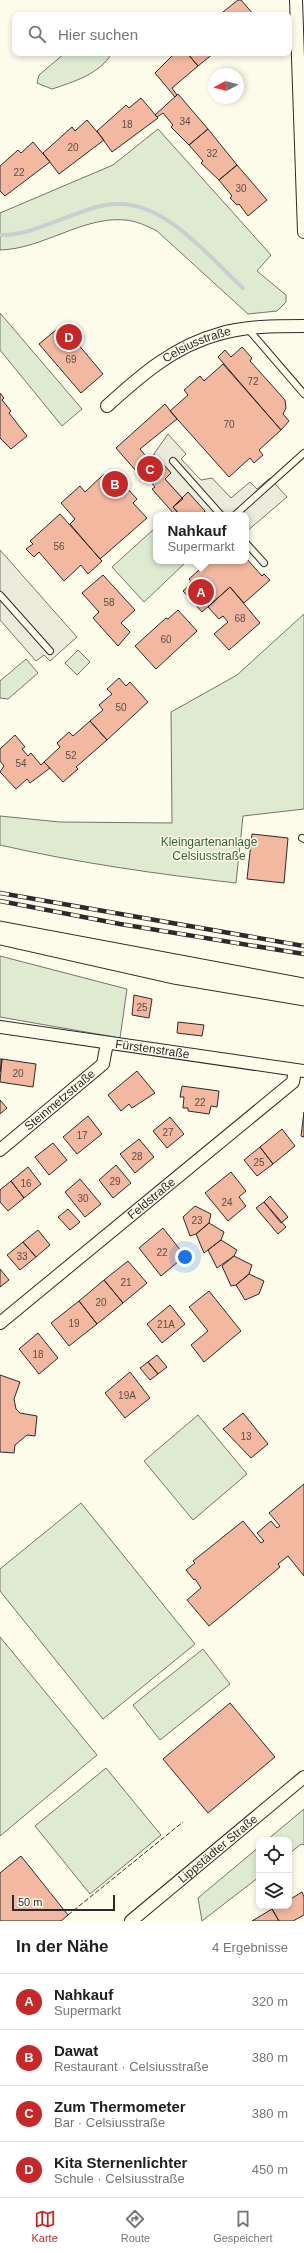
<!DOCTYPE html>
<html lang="de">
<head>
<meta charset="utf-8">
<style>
  :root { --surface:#fff; --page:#f2f2f2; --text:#202124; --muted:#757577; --line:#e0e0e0; --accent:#c62828 }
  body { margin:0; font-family:Helvetica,sans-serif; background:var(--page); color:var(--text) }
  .controls { position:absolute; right:12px; bottom:12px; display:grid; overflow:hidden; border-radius:8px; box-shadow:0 2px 6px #0003 }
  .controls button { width:36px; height:36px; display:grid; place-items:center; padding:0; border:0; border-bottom:1px solid var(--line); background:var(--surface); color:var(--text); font:20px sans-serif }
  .compass { position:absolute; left:208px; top:68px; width:36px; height:36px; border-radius:50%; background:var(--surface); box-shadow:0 2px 6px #0003; rotate:263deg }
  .scale { position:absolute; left:12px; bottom:10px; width:103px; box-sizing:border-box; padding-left:4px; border:2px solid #2b2b2b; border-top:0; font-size:11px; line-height:14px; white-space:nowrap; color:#2b2b2b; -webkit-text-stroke:3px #fdfbea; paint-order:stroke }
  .you { position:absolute; left:185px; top:1257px; width:14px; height:14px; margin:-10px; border:3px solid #fff; border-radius:50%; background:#1a73e8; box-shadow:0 0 0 6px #1a73e833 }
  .badge { display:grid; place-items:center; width:26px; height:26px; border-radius:50%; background:var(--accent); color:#fff; font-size:13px; font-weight:700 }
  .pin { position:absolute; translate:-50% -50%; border:2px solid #fff; box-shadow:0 1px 4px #0006 }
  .popup { position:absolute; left:153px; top:512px; width:96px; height:52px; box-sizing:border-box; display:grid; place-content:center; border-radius:8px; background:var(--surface); filter:drop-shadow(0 1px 3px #0005); font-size:13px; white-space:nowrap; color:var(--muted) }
  .popup b { font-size:15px; color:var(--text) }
  .popup::after { content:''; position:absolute; left:50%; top:100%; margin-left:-8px; border:8px solid transparent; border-top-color:var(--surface) }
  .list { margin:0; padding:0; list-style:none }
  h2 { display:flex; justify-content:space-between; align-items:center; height:52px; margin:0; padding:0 16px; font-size:17px }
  h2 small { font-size:13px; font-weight:400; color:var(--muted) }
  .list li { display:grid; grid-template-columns:26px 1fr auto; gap:12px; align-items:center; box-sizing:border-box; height:56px; padding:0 16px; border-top:1px solid var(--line) }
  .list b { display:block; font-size:15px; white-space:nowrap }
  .list p { margin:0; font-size:13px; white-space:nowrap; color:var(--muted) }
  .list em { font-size:13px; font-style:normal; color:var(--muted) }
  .icon { flex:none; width:22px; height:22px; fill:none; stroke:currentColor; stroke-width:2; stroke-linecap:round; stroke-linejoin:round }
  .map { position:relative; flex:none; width:304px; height:1921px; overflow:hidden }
  .search { position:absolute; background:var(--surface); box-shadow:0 2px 6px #0003; left:12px; right:12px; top:12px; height:44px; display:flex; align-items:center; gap:10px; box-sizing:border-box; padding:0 14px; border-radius:8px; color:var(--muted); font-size:15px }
  .sheet { height:276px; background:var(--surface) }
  nav { display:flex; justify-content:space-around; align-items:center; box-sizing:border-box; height:56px; border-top:1px solid var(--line); background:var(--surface); font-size:11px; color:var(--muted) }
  nav a { display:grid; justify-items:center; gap:2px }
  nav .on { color:var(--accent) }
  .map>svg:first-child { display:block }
  .green { fill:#deebd1; stroke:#74746e }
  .parking { fill:#eceadb; stroke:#74746e }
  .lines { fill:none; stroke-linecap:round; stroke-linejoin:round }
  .stream { stroke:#c7d0d0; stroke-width:4 }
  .building { fill:#f2b8a0; stroke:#2b2b2b }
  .lane-casing { stroke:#2b2b2b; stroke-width:8 }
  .street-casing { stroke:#2b2b2b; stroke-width:14 }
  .lane { stroke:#fdfbea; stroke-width:6 }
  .street { stroke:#fdfbea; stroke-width:12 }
  .tram { stroke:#2b2b2b; stroke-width:1 }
  .rail-casing { stroke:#2b2b2b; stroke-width:4.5 }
  .rail { stroke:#fdfbea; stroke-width:3; stroke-dasharray:9; stroke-linecap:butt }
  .fence { stroke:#2b2b2b; stroke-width:1; stroke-dasharray:5 2; stroke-linecap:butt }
  .labels { text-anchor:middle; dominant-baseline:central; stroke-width:3; stroke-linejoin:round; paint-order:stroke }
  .number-label { font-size:10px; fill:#5d4e48 }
  .street-label { font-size:12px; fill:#2b2b2b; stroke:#fdfbea }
  .park-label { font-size:12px; fill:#34623c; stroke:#fdfbea }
</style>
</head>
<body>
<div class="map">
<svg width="304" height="1921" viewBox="0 0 304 1921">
  <rect width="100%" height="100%" fill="#fdfbea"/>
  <!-- green -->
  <path class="green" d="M65,53H112C100,74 73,82 52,89L37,83L39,75Z
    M158,129L271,255L257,271L286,295V302L277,311L248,314L157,231C147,226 137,221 125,220C83,216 43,249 0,250V213L113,165Z
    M0,313L82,409L62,426L0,350Z
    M154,529L156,530V561H183L185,563L144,602L112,567Z
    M304,614V809L243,816L236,883C157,874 78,863 0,845V816L60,822L172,823L171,712L237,675Z
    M78,650L90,662L77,675L65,663Z
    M26,659L38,673L8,699L0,698V681Z
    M0,956L127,989L120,1038L0,1017Z
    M198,1415L247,1474L193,1520L144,1461Z
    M81,1503L195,1644L103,1719L0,1591V1569Z
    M0,1637L97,1755L0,1836Z
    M203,1649L230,1684L160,1740L133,1705Z
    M106,1768L161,1835L90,1894L35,1826Z
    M304,1809V1845L301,1844L289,1854V1840H267Z
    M259,1847V1877L202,1921L198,1898Z"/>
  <!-- parking -->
  <path class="parking" d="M168,434L186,454L181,459L201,480L212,478L231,498L250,482L257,489L270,478L287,497L246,532V515H208L188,493L182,498L165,479L171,473L154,454Z
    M0,550L77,637L50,661L44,655L36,661L0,620Z"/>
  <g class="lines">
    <!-- stream -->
    <path class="stream" d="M0,235C24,236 50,223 73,215C87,210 102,204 117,204C166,202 209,257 243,288"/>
  </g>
  <!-- building -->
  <path class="building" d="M238,0H241L254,15H224L223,12Z
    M175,53H187L198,66L172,88L177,95L175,97L155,73Z
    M187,53H214L198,66Z
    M178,94L208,129L189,145L171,127L173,125L163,113L157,117L155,115Z
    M141,98L158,118L112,152L97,131L126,105L129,108Z
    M87,120L104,140L59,174L43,153L72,127L75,131Z
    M208,129L237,165L219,180L201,163L203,161L189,145Z
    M33,142L50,162L5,196L0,191V166L18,150L21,153Z
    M237,165L267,200L248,216L239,204L237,205L230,198L232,196L219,180Z
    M62,325L103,374L81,393L39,344Z
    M242,347L252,358L250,361L285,400L286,408L283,414L289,421L281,430L218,357L225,350L231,357Z
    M223,364L281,430L259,450L263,455L254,463L250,458L229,477L170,411L188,395L184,390L200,376L204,381Z
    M0,393L4,398L2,400L11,411L9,413L27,436L11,449L0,438Z
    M165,404L177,419L140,449L149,460L136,471L116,448Z
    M154,454L171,473L165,479L183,499L173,507L180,515H175L152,489L155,487L150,481L147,483L139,474L141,472L138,469Z
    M104,474L111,483L114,480L122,489L125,486L137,499L133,503L147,518L100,559L70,524L75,519L61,503L80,486L85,492Z
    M188,492L205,511L202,515H180L173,507Z
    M60,514L102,561L88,574L81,565L64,581L39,552L34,557L26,549L33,544L30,541Z
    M246,558L262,576L264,574L270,580L244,603L230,587L202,612L183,591L192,583L189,579L209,561H246Z
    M103,575L135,610L121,623L130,632L118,646L93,618L99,612L82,593Z
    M230,587L260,623L229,650L214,634L228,622L223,616L219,619L208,607Z
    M178,610L197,631L156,669L135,646L166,618L168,619Z
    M119,678L126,686L130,682L148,702L107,740L90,721L103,710L99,705L112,694L107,689Z
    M90,721L107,740L76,767L78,769L63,782L44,762L60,747L57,743L69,732L73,736Z
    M15,735L25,747L22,749L28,756L31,753L41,765L44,762L50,768L30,783L27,779L16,789L0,772L4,766L0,761V749Z
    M252,834L288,838L284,883L247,879Z
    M134,995L152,999L149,1018L132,1015Z
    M178,1022L204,1025L202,1036L177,1033Z
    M0,1059H2L0,1072Z
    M2,1059L36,1064L33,1087L0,1082Z
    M137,1071L155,1093L132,1108L129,1104L121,1111L108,1095Z
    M182,1086L219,1091L217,1107L211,1106L209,1114L188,1111V1108H183L184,1097H180Z
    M0,1100L7,1108L0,1114Z
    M304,1112V1137L301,1136Z
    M88,1116L102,1134L77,1154L63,1137Z
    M170,1117L184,1134L167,1148L153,1131Z
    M282,1129L295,1146L273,1164L260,1147Z
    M139,1139L154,1157L135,1173L120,1154Z
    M53,1143L67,1160L49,1175L35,1157Z
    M260,1147L273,1164L257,1176L244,1160Z
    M116,1165L131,1183L113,1198L99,1180Z
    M28,1167L41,1184L24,1198L11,1181Z
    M231,1172L246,1191L239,1197L246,1206L228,1221L205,1193Z
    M80,1179L101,1204L85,1217L65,1192Z
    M11,1181L24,1198L8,1211L0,1202V1190Z
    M270,1196L288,1217L281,1223L264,1202Z
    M264,1202L286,1227L278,1234L256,1208Z
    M195,1206L211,1214L209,1223L196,1234L190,1236L183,1217Z
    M68,1209L80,1222L70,1230L58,1217Z
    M209,1223L224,1232L221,1240L204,1253L196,1234Z
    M163,1228L185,1256L161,1276L139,1248Z
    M38,1230L50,1245L36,1257L23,1242Z
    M221,1240L237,1250L234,1256L217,1268L208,1250Z
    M23,1242L36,1257L20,1270L7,1255Z
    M234,1256L252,1265L249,1274L236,1285L231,1286L222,1266Z
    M128,1261L147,1283L123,1303L104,1280Z
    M0,1269L9,1280L0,1287Z
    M249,1274L264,1281L259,1294L245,1300L236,1285Z
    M104,1280L123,1303L97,1324L79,1301Z
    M209,1291L241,1331L204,1362L191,1345L208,1331L189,1307Z
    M79,1301L97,1324L69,1346L51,1323Z
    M170,1305L185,1324L162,1343L147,1324Z
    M38,1333L58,1358L39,1374L19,1349Z
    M157,1355L167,1367L158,1374L148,1362Z
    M148,1362L158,1374L150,1380L140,1368Z
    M130,1372L150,1398L125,1418L105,1393Z
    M0,1375L20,1382L14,1399L16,1409L20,1413L37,1416L35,1436L27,1435L15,1445L14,1453L0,1452Z
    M243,1413L268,1444L251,1458L223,1429Z
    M304,1484V1576L288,1556L278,1564L280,1567L209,1626L187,1600L201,1588L195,1579L194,1580L186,1570L195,1563L193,1561L243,1521L261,1543L264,1541L257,1533L271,1521L277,1528L280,1526L269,1513Z
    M230,1703L275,1757L208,1813L163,1759Z
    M21,1856L68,1915L61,1921H0V1873Z
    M302,1892L304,1897V1915L293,1921H279L272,1909L278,1906H289V1900Z
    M272,1909L279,1921H252Z"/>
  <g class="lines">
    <!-- lane casing -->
    <g class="lane-casing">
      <path id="lane" d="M248,329L304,394
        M173,461L221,515
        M235,515L304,453
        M246,543L264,563
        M0,595L50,651
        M302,838L304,839"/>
    </g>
    <!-- street casing -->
    <g class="street-casing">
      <g id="street">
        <path d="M296,0L304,232"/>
        <path id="s1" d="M107,406C140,376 174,346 219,334C245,326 277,326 304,326"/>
        <path id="s2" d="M0,1027L304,1071"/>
        <path id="s3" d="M0,1150L103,1064L107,1043"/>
        <path id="s4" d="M0,1323L293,1082L295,1070"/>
        <path id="s5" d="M131,1921L304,1777"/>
      </g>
    </g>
    <!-- lane -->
    <use href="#lane" class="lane"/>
    <!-- street -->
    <use href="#street" class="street"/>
    <!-- tram -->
    <path class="tram" d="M0,921L304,978
      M0,945L173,984L304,1006"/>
    <!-- rail casing -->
    <g class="rail-casing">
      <path id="rail" d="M0,893L304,946
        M0,901L120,924L304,954"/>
    </g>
    <!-- rail -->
    <use href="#rail" class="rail"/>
    <!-- fence -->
    <path class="fence" d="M68,1915L183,1822"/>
  </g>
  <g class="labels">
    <!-- number labels -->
    <g class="number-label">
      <text x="185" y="121">34</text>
      <text x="127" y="124">18</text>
      <text x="73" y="147">20</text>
      <text x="212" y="153">32</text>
      <text x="19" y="172">22</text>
      <text x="241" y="188">30</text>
      <text x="71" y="359">69</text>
      <text x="253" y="381">72</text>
      <text x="229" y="424">70</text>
      <text x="59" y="546">56</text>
      <text x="109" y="602">58</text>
      <text x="240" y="618">68</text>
      <text x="166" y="639">60</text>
      <text x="121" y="707">50</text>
      <text x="71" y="755">52</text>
      <text x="21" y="763">54</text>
      <text x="142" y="1007">25</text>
      <text x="18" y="1073">20</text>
      <text x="200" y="1102">22</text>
      <text x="168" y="1132">27</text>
      <text x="82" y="1135">17</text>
      <text x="137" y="1156">28</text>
      <text x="259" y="1162">25</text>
      <text x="115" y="1181">29</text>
      <text x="26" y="1183">16</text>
      <text x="83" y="1198">30</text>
      <text x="227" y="1202">24</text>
      <text x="197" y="1220">23</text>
      <text x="162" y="1252">22</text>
      <text x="22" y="1256">33</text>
      <text x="126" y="1282">21</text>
      <text x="101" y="1302">20</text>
      <text x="74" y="1323">19</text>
      <text x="166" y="1324">21A</text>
      <text x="38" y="1354">18</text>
      <text x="127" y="1395">19A</text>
      <text x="246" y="1436">13</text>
    </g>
    <!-- street labels -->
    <g class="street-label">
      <text stroke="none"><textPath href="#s1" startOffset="110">Celsiusstraße</textPath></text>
      <text stroke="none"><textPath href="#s2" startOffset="154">Fürstenstraße</textPath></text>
      <text stroke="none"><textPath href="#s3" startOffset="78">Steinmetzstraße</textPath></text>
      <text stroke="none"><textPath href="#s4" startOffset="196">Feldstraße</textPath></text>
      <text stroke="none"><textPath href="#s5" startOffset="113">Lippstädter Straße</textPath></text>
    </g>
    <!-- park labels -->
    <g class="park-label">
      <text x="209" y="842">Kleingartenanlage<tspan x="209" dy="14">Celsiusstraße</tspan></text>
    </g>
  </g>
</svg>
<div class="controls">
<button><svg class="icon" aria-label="locate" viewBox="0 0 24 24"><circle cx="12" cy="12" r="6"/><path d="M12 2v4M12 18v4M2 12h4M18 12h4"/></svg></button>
<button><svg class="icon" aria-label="layers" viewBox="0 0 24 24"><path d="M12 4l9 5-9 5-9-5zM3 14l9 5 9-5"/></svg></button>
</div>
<svg class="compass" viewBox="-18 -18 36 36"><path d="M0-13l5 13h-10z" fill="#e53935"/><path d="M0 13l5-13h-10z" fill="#757577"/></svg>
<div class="scale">50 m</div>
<div class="you"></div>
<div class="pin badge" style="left:201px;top:592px">A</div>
<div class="popup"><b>Nahkauf</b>Supermarkt</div>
<div class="pin badge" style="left:115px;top:484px">B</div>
<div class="pin badge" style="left:150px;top:469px">C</div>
<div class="pin badge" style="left:69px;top:337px">D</div>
<div class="search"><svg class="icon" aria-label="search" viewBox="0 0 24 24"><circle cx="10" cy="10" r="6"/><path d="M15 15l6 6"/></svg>Hier suchen</div>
</div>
<section class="sheet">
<h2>In der Nähe<small>4 Ergebnisse</small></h2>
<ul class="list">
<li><span class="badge">A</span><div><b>Nahkauf</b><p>Supermarkt</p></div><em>320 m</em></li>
<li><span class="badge">B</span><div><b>Dawat</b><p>Restaurant · Celsiusstraße</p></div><em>380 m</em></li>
<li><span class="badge">C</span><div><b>Zum Thermometer</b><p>Bar · Celsiusstraße</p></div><em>380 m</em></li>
<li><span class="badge">D</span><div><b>Kita Sternenlichter</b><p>Schule · Celsiusstraße</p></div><em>450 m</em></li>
</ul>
</section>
<nav>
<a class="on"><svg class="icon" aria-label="map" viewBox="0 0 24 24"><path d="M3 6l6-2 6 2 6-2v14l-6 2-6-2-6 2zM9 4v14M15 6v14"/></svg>Karte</a>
<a><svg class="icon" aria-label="directions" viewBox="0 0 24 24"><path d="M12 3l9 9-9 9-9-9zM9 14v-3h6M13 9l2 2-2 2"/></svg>Route</a>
<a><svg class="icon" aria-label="saved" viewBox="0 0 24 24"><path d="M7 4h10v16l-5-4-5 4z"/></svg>Gespeichert</a>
</nav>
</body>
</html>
